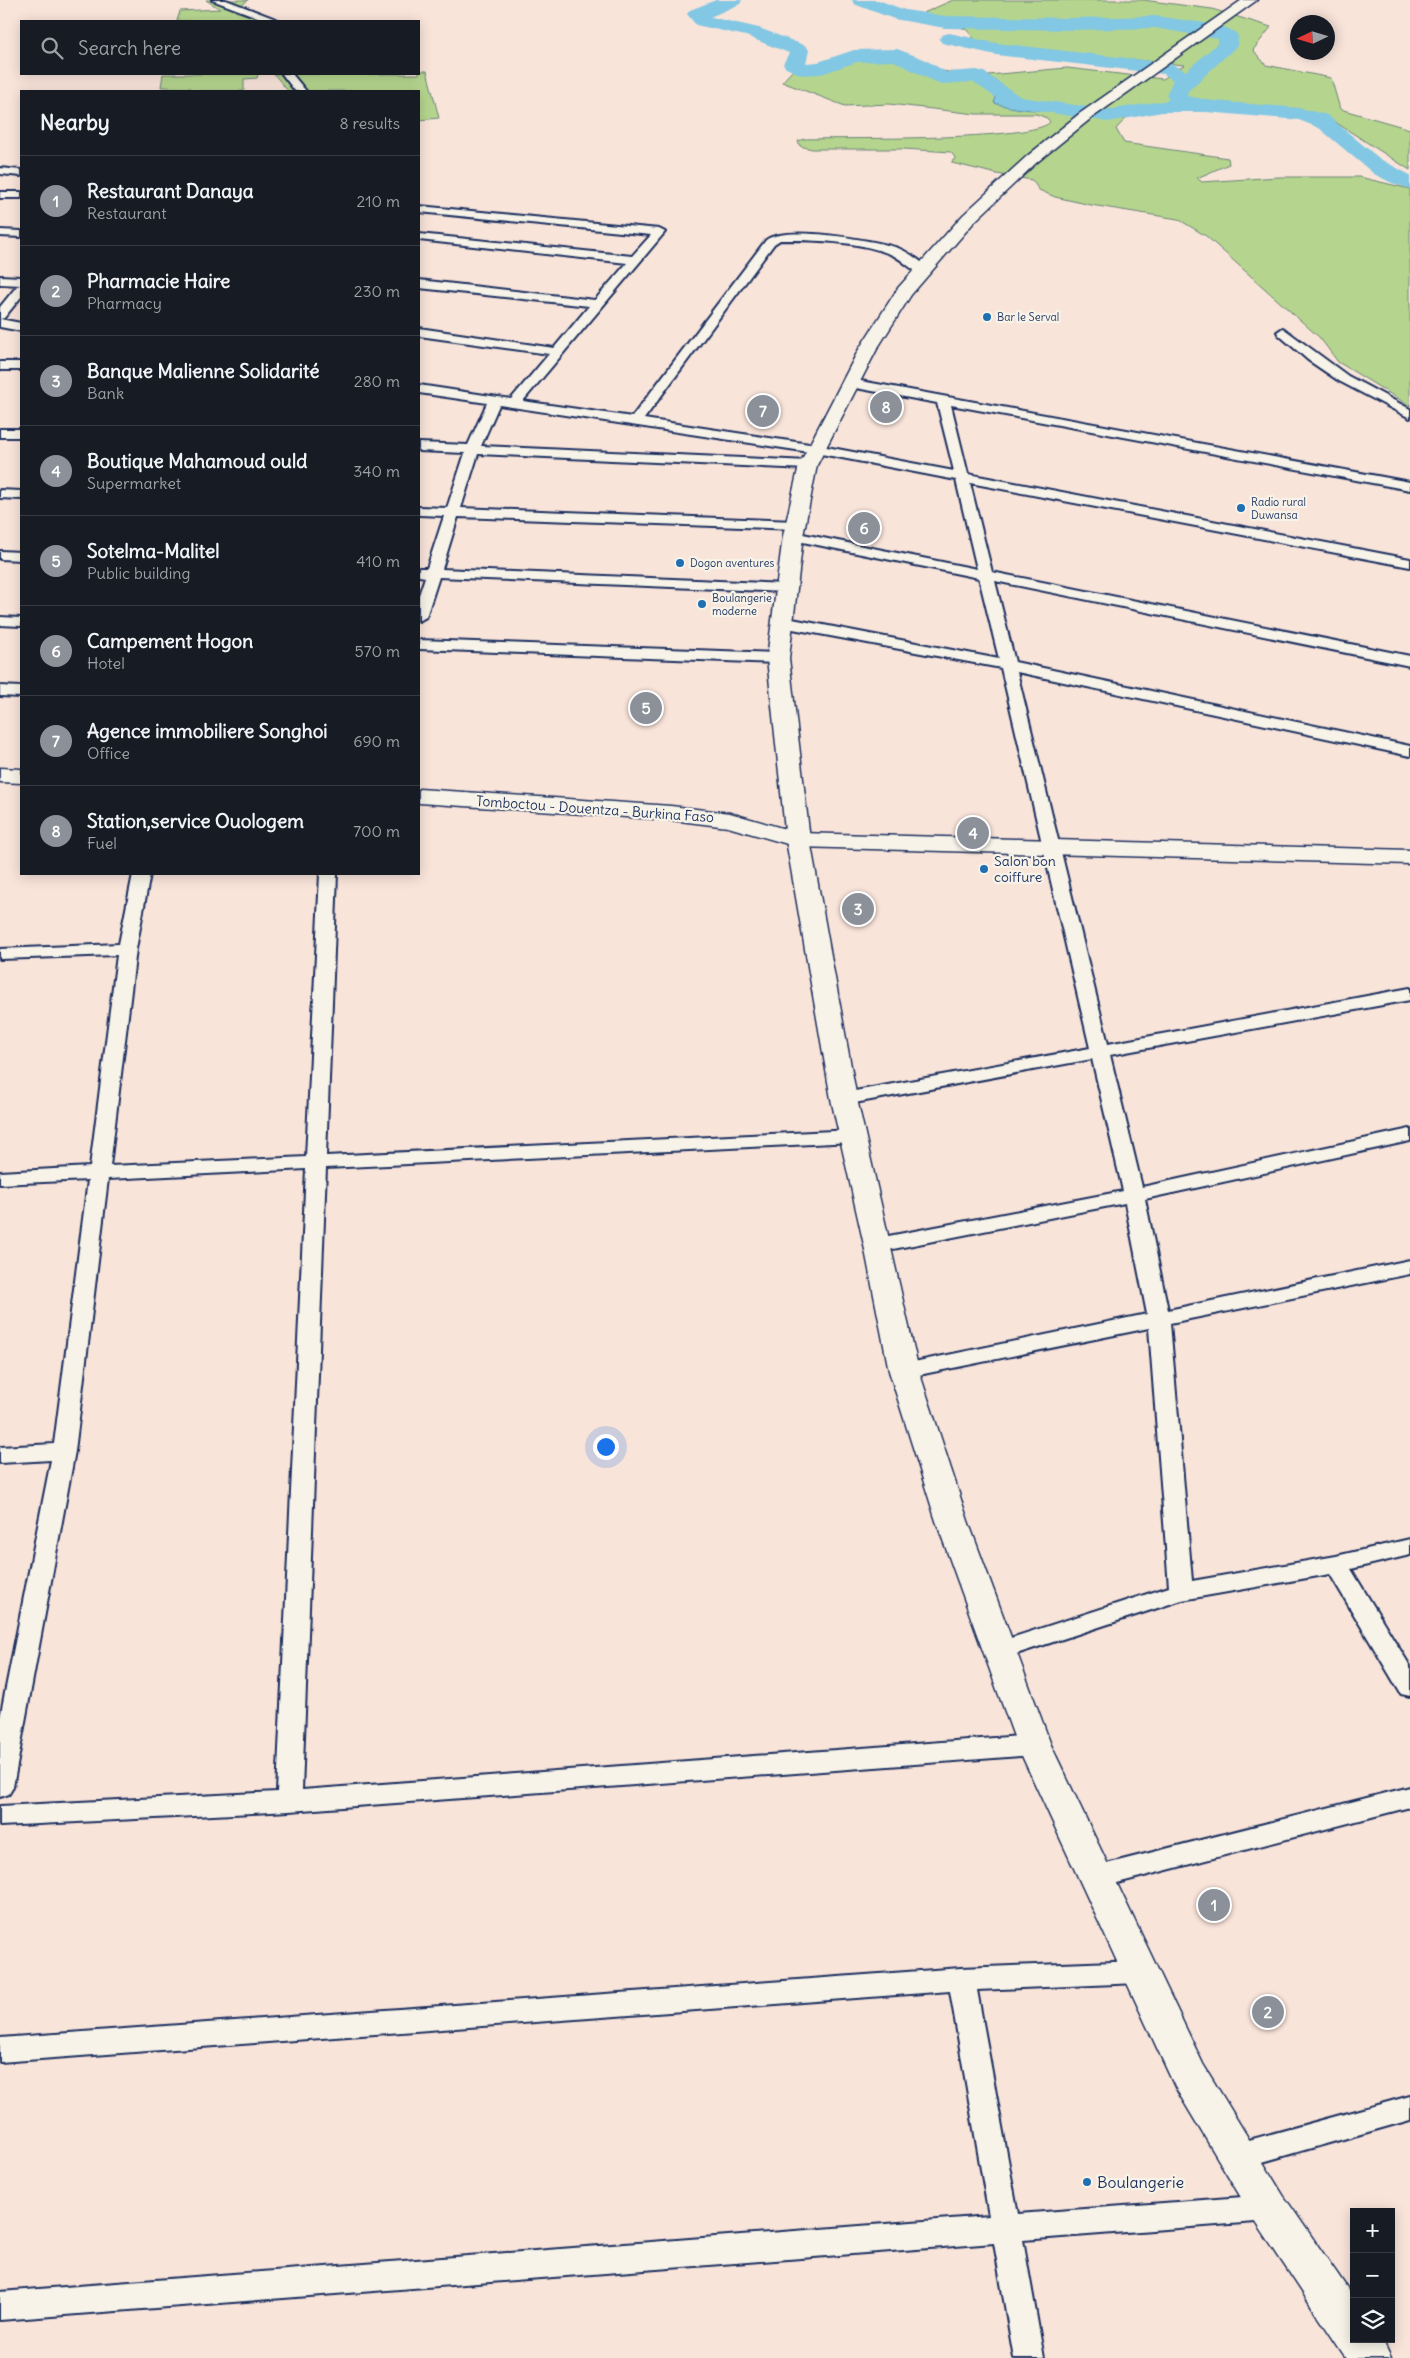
<!DOCTYPE html>
<html lang="en">
<head>
<meta charset="utf-8">
<style>
  :root { --surface:#171b24; --page:#242831; --text:#f1f3f6; --muted:#9ea1a6; --line:#363941; --accent:#8c9099 }
  body { margin:0; font-family:Delius,sans-serif; background:var(--page); color:var(--text) }
  .controls { position:absolute; right:15px; bottom:15px; display:grid; overflow:hidden; border-radius:0px; box-shadow:0 2px 12px #0003 }
  .controls button { width:45px; height:45px; display:grid; place-items:center; padding:0; border:0; border-bottom:1px solid var(--line); background:var(--surface); color:var(--text); font:25px sans-serif }
  .compass { position:absolute; left:1290px; top:15px; width:45px; height:45px; border-radius:50%; background:var(--surface); box-shadow:0 2px 12px #0003; rotate:266deg }
  .you { position:absolute; left:605px; top:1446px; width:18px; height:18px; margin:-12px; border:4px solid #fff; border-radius:50%; background:#1a73e8; box-shadow:0 0 0 8px #1a73e833 }
  .badge { display:grid; place-items:center; width:32px; height:32px; border-radius:50%; background:var(--accent); color:#fff; font-size:16px; font-weight:700 }
  .pin { position:absolute; translate:-50% -50%; border:2px solid #fff; box-shadow:0 1px 5px #0006 }
  .list { margin:0; padding:0; list-style:none }
  h2 { display:flex; justify-content:space-between; align-items:center; height:65px; margin:0; padding:0 20px; font-size:21px }
  h2 small { font-size:16px; font-weight:400; color:var(--muted) }
  .list li { display:grid; grid-template-columns:32px 1fr auto; gap:15px; align-items:center; box-sizing:border-box; height:90px; padding:0 20px; border-top:1px solid var(--line) }
  .list b { display:block; font-size:19px; white-space:nowrap }
  .list p { margin:0; font-size:16px; white-space:nowrap; color:var(--muted) }
  .list em { font-size:16px; font-style:normal; color:var(--muted) }
  .icon { flex:none; width:28px; height:28px; fill:none; stroke:currentColor; stroke-width:2; stroke-linecap:round; stroke-linejoin:round }
  .map { position:relative; flex:none; width:1410px; height:2358px; overflow:hidden }
  .search { position:absolute; background:var(--surface); box-shadow:0 2px 12px #0003; left:20px; top:20px; width:400px; height:55px; display:flex; align-items:center; gap:12px; box-sizing:border-box; padding:0 18px; border-radius:0px; color:var(--muted); font-size:19px }
  .panel { position:absolute; background:var(--surface); box-shadow:0 2px 12px #0003; left:20px; top:90px; width:400px; height:785px; border-radius:0px }
  .map>svg:first-child { display:block }
  .green { fill:#b5d58e; stroke:#688276 }
  .water { fill:#82c7e3; stroke:#598aae }
  .lines { fill:none; stroke-linecap:round; stroke-linejoin:round }
  .river { fill:#82c7e3; fill-rule:evenodd }
  .minor-casing { stroke:#1b2f5e; stroke-width:4 }
  .secondary-casing { stroke:#1b2f5e; stroke-width:3 }
  .primary-casing { stroke:#1b2f5e; stroke-width:3 }
  .minor { fill:#f7f3e8; fill-rule:evenodd }
  .secondary { fill:#f7f3e8; fill-rule:evenodd }
  .primary { fill:#f7f3e8; fill-rule:evenodd }
  .poi-dot { fill:#1f6fb2; stroke:#f7f3e8; stroke-width:2 }
  .labels { text-anchor:middle; dominant-baseline:central; stroke-width:4.5; stroke-linejoin:round; paint-order:stroke }
  .far-poi-label { font-size:11px; fill:#1b2f5e; stroke:#f7f3e8; text-anchor:start }
  .street-label { font-size:14px; fill:#1b2f5e; stroke:#f7f3e8 }
  .poi-label { font-size:14px; fill:#1b2f5e; stroke:#f7f3e8; text-anchor:start }
  .near-poi-label { font-size:16px; fill:#1b2f5e; stroke:#f7f3e8; text-anchor:start }
</style>
</head>
<body>
<div class="map">
<svg width="1410" height="2358" viewBox="0 0 1410 2358">
  <rect width="100%" height="100%" fill="#f9e4da"/>
  <filter id="ink" filterUnits="userSpaceOnUse"><feTurbulence type="fractalNoise" baseFrequency=".02" numOctaves="2"/><feDisplacementMap in="SourceGraphic" scale="10" xChannelSelector="R" yChannelSelector="G"/><feConvolveMatrix kernelMatrix="1 2 1 2 8 2 1 2 1" color-interpolation-filters="sRGB"/></filter>
  <g filter="url(#ink)">
    <!-- green -->
    <path class="green" d="M206,0H248L235,11L265,21H177L180,11L220,9Z
      M953,0H1143L1212,9L1271,27L1253,50L1266,65L1331,78L1340,109L1410,129V170L1335,122L1170,104L1129,115L1116,129L1124,143L1228,158L1229,164L1197,178L1202,182L1279,177H1359L1410,189V406L1338,362L1320,338L1206,236L1178,219L1091,205L1055,197L1039,190L1032,180L997,174L952,163V161L956,159L951,152L904,149H812L800,146L798,141L804,139C838,138 1037,141 1050,122L1047,118L1036,114H976L889,104L845,106L782,82L793,70L870,52L942,71L977,76L1067,68L1163,79L1184,65L992,45L976,41L966,29L919,15Z
      M419,71H427L439,118L419,120V91H288L274,74H419Z
      M163,74H258L257,78L244,79V91H191V88L161,87Z"/>
    <!-- water -->
    <path class="water" d="M996,97H1016L1061,105C1047,115 1010,108 994,103Z"/>
    <g class="lines">
      <!-- river -->
      <path class="river" d="M716,0H742L740,4L710,17L759,28L806,46L809,50L806,63L818,62L854,50L897,49L924,59L946,72L977,70L984,72L1021,97L1108,110L1169,100L1166,95L1173,80L1164,74L996,55L942,43L939,39L942,35L949,33L996,43L1169,63L1186,71L1218,43V39L1155,28L1073,30L945,28L894,19L854,4L852,0H878L905,10L945,16L1073,18L1155,16L1219,25L1235,32L1238,36V45L1188,91L1187,96L1214,101L1299,108L1327,115L1380,159L1410,175V189L1392,183L1374,174L1319,128L1299,120L1206,112H1162L1108,122L1008,106L973,82L942,84L935,82L894,61L857,62L821,74L802,75L786,68L783,64L789,53L746,36L696,25L687,14L690,10Z"/>
      <!-- minor casing -->
      <g class="minor-casing">
        <path id="minor" d="M212,0H226L281,21H268Z
          M282,74H292L306,91H295Z
          M0,168L21,170V176L0,174Z
          M0,192H21V198H0Z
          M419,206L659,229L665,232L523,401L632,417L766,240C786,225 873,240 898,248C909,253 921,260 929,270L923,274C911,271 902,258 890,254C857,241 815,240 780,240L774,244L644,419L816,445L954,471L937,403L845,386L844,383L845,380L850,379L1410,482V490L951,405L968,474L1410,559V567L970,483L992,572L1410,656V666L995,581L1015,662L1410,746V756L1017,672L1108,1044L1410,988V1000L1110,1055L1142,1187L1410,1129V1141L1145,1199L1168,1310L1410,1260V1274L1170,1323L1192,1581L1336,1556L1410,1539V1555L1351,1569L1410,1666V1696L1401,1694L1330,1574L1182,1600L998,1660L989,1657L986,1651L989,1645L1169,1587L1149,1328L904,1378L896,1376L893,1371L896,1366L904,1364L1147,1314L1125,1203L878,1252L871,1250L868,1245L871,1240L878,1238L1123,1191L1092,1059L844,1105L837,1103L834,1099L837,1095L844,1093L1090,1048L1001,668L782,627L774,622L782,617L999,659L979,578L793,540L786,536L793,532L977,569L956,480L816,453L499,405L481,446L808,461L815,465L808,469L478,454L461,508L795,521L802,525L795,529L458,517L442,569L786,584L793,588L786,592L439,577L426,617L419,621V595L425,577L419,576V568H427L444,516L419,515V507L447,508L465,453L419,451V443L468,445L487,403L419,393V385L511,399L549,354L419,336V328L554,348L589,306L419,288V280L595,300L627,263L419,240V234L632,256L651,235L419,212Z
          M0,230L21,231V237L0,236Z
          M0,276L21,277V285L0,284Z
          M21,285V297L4,318L0,319V307L17,286Z
          M0,319L21,323V331L0,327Z
          M1283,328L1348,376L1410,409V418L1339,381L1308,360L1279,335L1277,332Z
          M0,362H21V370H0Z
          M0,429H21V437H0Z
          M0,490L21,491V499L0,498Z
          M0,551L21,552V560L0,559Z
          M0,617L21,618V626L0,625Z
          M419,640L778,653L786,658L778,663L419,649Z
          M0,686L21,687V697L0,696Z
          M133,874H150L136,949L110,1166L306,1157L320,874H337L326,1156L853,1130L860,1132L863,1136L860,1140L853,1142L326,1168L302,1790L1034,1735L1043,1738L1047,1745L1043,1752L1034,1755L289,1811L0,1826V1806L277,1792L306,1169L108,1179L75,1451L13,1787L9,1794L0,1797V1718L51,1460L0,1463V1447L54,1444L88,1180L0,1184V1172L90,1167L117,955L0,959V949L119,944Z
          M1410,1787V1807L1098,1888L1089,1885L1085,1877L1089,1869L1098,1866Z
          M1139,1961L1149,1964L1153,1972L1149,1980L1139,1983L977,1990L1018,2214L1269,2195L1279,2199L1284,2208L1279,2217L1269,2221L1023,2240L1044,2358H1014L994,2243L0,2320V2292L989,2216L950,1991L0,2062V2038L961,1968Z
          M1410,2096V2120L1238,2169L1228,2165L1224,2156L1228,2147L1238,2143Z"/>
      </g>
      <!-- secondary casing -->
      <g class="secondary-casing">
        <path id="secondary" d="M0,768L21,769V783L0,782Z
          M419,789L671,806L730,813L799,833L1410,850V864L798,847L728,827L671,820L419,803Z"/>
      </g>
      <!-- primary casing -->
      <g class="primary-casing">
        <path id="primary" d="M1242,0H1257L1089,120L1036,163L975,221L911,295L877,349L817,465L803,536L789,658L810,840L857,1099L919,1371L968,1521L1051,1745L1203,2064L1283,2195L1354,2298V2339H1382L1391,2358H1346L1255,2221L1175,2087L1017,1745L936,1521L889,1371L864,1245L831,1099L786,840L767,658L783,536L799,465L859,349L898,288L963,215L1026,157L1079,114Z"/>
      </g>
      <!-- minor -->
      <use href="#minor" class="minor"/>
      <!-- secondary -->
      <use href="#secondary" class="secondary"/>
      <!-- primary -->
      <use href="#primary" class="primary"/>
    </g>
  </g>
  <!-- markers -->
  <g class="poi-dot">
    <circle cx="987" cy="317" r="5"/>
    <circle cx="1241" cy="508" r="5"/>
    <circle cx="680" cy="563" r="5"/>
    <circle cx="702" cy="604" r="5"/>
    <circle cx="984" cy="869" r="5"/>
    <circle cx="1087" cy="2182" r="5"/>
  </g>
  <g class="labels">
    <!-- far-poi labels -->
    <g class="far-poi-label">
      <text x="997" y="317">Bar le Serval</text>
      <text x="1251" y="502">Radio rural<tspan x="1251" dy="13">Duwansa</tspan></text>
      <text x="690" y="563">Dogon aventures</text>
      <text x="712" y="598">Boulangerie<tspan x="712" dy="13">moderne</tspan></text>
    </g>
    <!-- street labels -->
    <g class="street-label">
      <text transform="translate(595 809) rotate(4)">Tomboctou - Douentza - Burkina Faso</text>
    </g>
    <!-- poi labels -->
    <g class="poi-label">
      <text x="994" y="861">Salon bon<tspan x="994" dy="16">coiffure</tspan></text>
    </g>
    <!-- near-poi labels -->
    <g class="near-poi-label">
      <text x="1097" y="2182">Boulangerie</text>
    </g>
  </g>
</svg>
<div class="controls">
<button>+</button>
<button>−</button>
<button><svg class="icon" aria-label="layers" viewBox="0 0 24 24"><path d="M12 4l9 5-9 5-9-5zM3 14l9 5 9-5"/></svg></button>
</div>
<svg class="compass" viewBox="-18 -18 36 36"><path d="M0-13l5 13h-10z" fill="#e53935"/><path d="M0 13l5-13h-10z" fill="#9ea1a6"/></svg>
<div class="you"></div>
<div class="pin badge" style="left:1214px;top:1905px">1</div>
<div class="pin badge" style="left:1268px;top:2012px">2</div>
<div class="pin badge" style="left:858px;top:909px">3</div>
<div class="pin badge" style="left:973px;top:833px">4</div>
<div class="pin badge" style="left:646px;top:708px">5</div>
<div class="pin badge" style="left:864px;top:528px">6</div>
<div class="pin badge" style="left:763px;top:411px">7</div>
<div class="pin badge" style="left:886px;top:407px">8</div>
<div class="search"><svg class="icon" aria-label="search" viewBox="0 0 24 24"><circle cx="10" cy="10" r="6"/><path d="M15 15l6 6"/></svg>Search here</div>
<section class="panel">
<h2>Nearby<small>8 results</small></h2>
<ul class="list">
<li><span class="badge">1</span><div><b>Restaurant Danaya</b><p>Restaurant</p></div><em>210 m</em></li>
<li><span class="badge">2</span><div><b>Pharmacie Haire</b><p>Pharmacy</p></div><em>230 m</em></li>
<li><span class="badge">3</span><div><b>Banque Malienne Solidarité</b><p>Bank</p></div><em>280 m</em></li>
<li><span class="badge">4</span><div><b>Boutique Mahamoud ould</b><p>Supermarket</p></div><em>340 m</em></li>
<li><span class="badge">5</span><div><b>Sotelma-Malitel</b><p>Public building</p></div><em>410 m</em></li>
<li><span class="badge">6</span><div><b>Campement Hogon</b><p>Hotel</p></div><em>570 m</em></li>
<li><span class="badge">7</span><div><b>Agence immobiliere Songhoi</b><p>Office</p></div><em>690 m</em></li>
<li><span class="badge">8</span><div><b>Station,service Ouologem</b><p>Fuel</p></div><em>700 m</em></li>
</ul>
</section>
</div>
</body>
</html>
